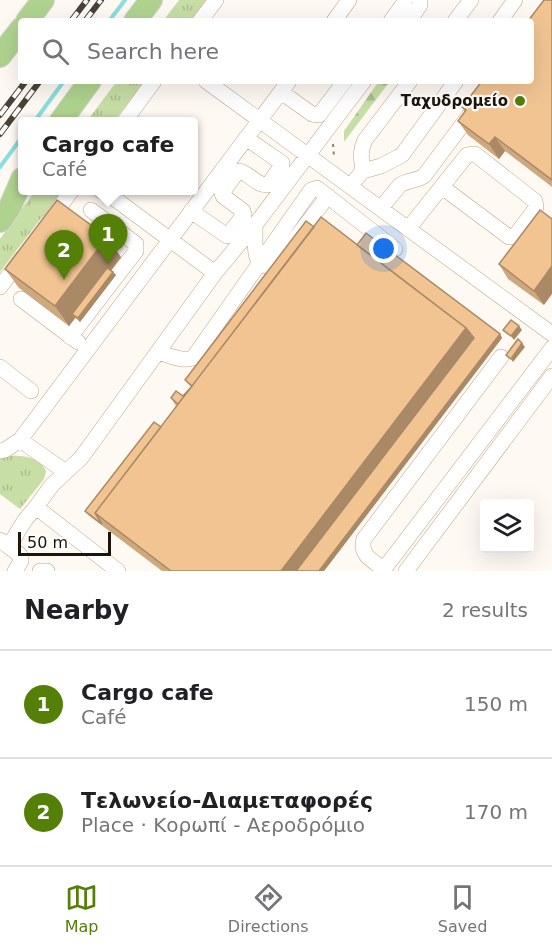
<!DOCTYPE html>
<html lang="en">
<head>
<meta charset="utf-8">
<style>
  :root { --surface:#fff; --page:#f2f2f2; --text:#202124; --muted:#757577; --line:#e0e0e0; --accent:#558008 }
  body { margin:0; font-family:"DejaVu Sans",sans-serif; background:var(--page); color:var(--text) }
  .controls { position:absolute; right:18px; bottom:18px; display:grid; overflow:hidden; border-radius:6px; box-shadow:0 6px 24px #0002 }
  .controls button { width:54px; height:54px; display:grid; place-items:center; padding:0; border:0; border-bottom:2px solid var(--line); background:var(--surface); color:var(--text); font:30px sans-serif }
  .scale { position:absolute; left:18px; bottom:15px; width:93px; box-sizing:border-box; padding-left:6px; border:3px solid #1e1409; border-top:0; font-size:16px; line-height:21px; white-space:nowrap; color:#1e1409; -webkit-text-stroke:4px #fff; paint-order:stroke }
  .you { position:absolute; left:384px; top:249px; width:21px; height:21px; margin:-15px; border:4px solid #fff; border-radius:50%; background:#1a73e8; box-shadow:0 0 0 9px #1a73e833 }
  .badge { display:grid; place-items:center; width:39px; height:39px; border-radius:50%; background:var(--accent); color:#fff; font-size:20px; font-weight:700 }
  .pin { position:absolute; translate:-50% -50px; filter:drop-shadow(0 2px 3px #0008) }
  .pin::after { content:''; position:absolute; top:32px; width:21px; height:18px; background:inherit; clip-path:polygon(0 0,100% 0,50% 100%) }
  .popup { position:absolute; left:18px; top:117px; width:180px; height:78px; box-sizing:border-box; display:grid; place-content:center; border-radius:6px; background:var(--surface); filter:drop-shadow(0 2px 4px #0005); font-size:20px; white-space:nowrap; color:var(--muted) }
  .popup b { font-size:22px; color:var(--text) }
  .popup::after { content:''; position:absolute; left:50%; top:100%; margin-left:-12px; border:12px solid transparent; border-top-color:var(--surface) }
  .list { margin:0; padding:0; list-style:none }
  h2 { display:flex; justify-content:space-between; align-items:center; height:78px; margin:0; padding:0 24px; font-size:26px }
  h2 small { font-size:20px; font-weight:400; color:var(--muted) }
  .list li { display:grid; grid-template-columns:39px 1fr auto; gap:18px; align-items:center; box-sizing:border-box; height:108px; padding:0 24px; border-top:2px solid var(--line) }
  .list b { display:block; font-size:22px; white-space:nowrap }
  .list p { margin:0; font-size:20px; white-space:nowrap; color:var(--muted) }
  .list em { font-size:20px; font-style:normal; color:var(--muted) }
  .icon { flex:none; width:33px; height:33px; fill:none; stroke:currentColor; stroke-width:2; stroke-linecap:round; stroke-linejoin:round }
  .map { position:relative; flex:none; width:552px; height:571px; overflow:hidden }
  .search { position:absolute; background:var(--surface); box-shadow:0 6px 24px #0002; left:18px; right:18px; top:18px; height:66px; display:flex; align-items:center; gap:15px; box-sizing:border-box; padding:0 21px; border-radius:6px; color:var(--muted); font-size:22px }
  .sheet { height:294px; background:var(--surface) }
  nav { display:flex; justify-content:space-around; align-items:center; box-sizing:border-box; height:84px; border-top:2px solid var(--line); background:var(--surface); font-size:16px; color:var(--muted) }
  nav a { display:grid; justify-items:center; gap:3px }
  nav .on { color:var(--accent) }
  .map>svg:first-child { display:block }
  .grass { fill:url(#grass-tufts) }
  .forest { fill:url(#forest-firs) }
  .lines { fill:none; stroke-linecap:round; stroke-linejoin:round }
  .stream { stroke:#89dfe0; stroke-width:4 }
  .minor-casing { stroke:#bda487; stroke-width:16 }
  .highway-casing { stroke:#d6d5d3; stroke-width:24 }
  .path { stroke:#8c847c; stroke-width:2; stroke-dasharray:3 4.5; stroke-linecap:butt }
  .minor { stroke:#fff; stroke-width:15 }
  .highway { stroke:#afd38f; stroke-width:22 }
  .rail-casing { stroke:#4a4137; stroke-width:6 }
  .rail { stroke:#fff; stroke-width:4; stroke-dasharray:11; stroke-linecap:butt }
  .wall { fill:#cfa97e }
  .shaded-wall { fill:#a98966 }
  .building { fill:#f1c492; stroke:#a98966; stroke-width:1.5 }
  .poi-dot { fill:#558008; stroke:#fff; stroke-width:2 }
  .labels { text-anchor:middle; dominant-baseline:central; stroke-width:4.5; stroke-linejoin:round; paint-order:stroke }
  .poi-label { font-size:15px; font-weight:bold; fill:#1e1409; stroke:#fff; text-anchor:end }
</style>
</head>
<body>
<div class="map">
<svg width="552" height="571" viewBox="0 0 552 571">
  <defs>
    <pattern id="grass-tufts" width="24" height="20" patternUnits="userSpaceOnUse" patternTransform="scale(1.5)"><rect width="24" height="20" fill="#c7dea6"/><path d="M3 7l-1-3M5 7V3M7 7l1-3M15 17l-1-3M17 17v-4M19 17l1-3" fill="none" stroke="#aabe8e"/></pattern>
    <pattern id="forest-firs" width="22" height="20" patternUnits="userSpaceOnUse" patternTransform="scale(1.5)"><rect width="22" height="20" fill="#c7dea6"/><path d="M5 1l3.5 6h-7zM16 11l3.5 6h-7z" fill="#aabe8e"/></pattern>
  </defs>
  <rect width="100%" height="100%" fill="#fef9f3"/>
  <!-- grass -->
  <path class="grass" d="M179,0H206L190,21H163Z
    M117,81H145L114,121H87Z
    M35,191H62L0,272V239Z
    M8,456C22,455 40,457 46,471L44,479L20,509L0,494V459Z"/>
  <!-- forest -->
  <path class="forest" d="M379,81H390L344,142V131Z"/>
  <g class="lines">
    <!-- stream -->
    <path class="stream" d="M109,21L125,0
      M34,122L64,81
      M0,167L22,137"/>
    <!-- minor casing -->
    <g class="minor-casing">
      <path id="minor" d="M200,21L216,0
        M334,21L349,0
        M391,21L404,3L405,0
        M409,21L420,5V0
        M455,21L471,0
        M500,21L515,0
        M206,81L552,334
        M281,92L312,114L319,115L345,81
        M124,122L154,81
        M363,171L381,166L402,155L456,81
        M356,179L363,171C361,159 360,150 365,140L410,81
        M100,190L111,196L215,273
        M381,208L400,185C407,180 416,181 424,176L495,81
        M191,211L227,236L244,215L243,211L223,196L222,193L238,171C249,172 256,186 268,185L282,165V163L246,138
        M50,220L72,190
        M255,225C256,242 250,271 275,265L328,196
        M408,229L467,155L475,154L535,201L536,208L515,236L509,237L442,187
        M0,287L22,258
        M21,299L78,342
        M70,337L136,251V244L91,210
        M158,352C169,355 181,362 193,358L311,190L317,188L395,249
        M0,367L31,391
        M20,440L66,472L81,458L215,273L255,225L364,81
        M0,451L5,450L20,440L289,81
        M36,507L118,571
        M0,540L20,555L21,561L15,571
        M9,546L25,520L36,507L52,485L66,472
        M384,569L552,348
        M40,571H47
        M383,571L384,569C373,561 359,555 364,539L501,357
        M406,571L552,376"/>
    </g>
    <!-- highway casing -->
    <g class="highway-casing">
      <path id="highway" d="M27,21L43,0
        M135,21L151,0
        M0,56L21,29
        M60,122L90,81
        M0,221L10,207L22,179"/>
    </g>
    <!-- path -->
    <path class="path" d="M333,144L334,157"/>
    <!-- minor -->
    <use href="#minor" class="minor"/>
    <!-- highway -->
    <use href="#highway" class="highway"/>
    <!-- rail casing -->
    <g class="rail-casing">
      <path id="rail" d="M71,21L87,0
        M85,21L101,0
        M0,115L26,81
        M0,134L40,81"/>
    </g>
    <!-- rail -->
    <use href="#rail" class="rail"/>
  </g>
  <!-- wall -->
  <path class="wall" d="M552,0V187L505,151L499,159L468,135L458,121L465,112L462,107Z
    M540,210L544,305L508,279L499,264Z
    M314,227L357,245L500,334L502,338L324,571H162L88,515L85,511L161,427L176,406L171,398L183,396L191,387L185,380Z
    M121,257L111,270L116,275L80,322L75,318L69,326L19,288L5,269Z"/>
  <!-- shaded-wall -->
  <path class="shaded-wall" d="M495,137L505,151L499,159L489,144Z
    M107,237L121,257L76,317L72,314L75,318L69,326L55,306Z
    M552,266V294L544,305L534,291Z
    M113,272L116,275L80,322L78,318Z
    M519,326L522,330L514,340L511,336Z
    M466,328L476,342L301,571H281Z
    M500,334L502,338L324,571H319Z
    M522,343L525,347L513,362L511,359Z"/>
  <!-- building -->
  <path class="building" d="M544,0H552V180L495,137L489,144L458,121L466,110L462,107L482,81H531V21H528Z
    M57,200L107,237L55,306L5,269Z
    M540,210L552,219V266L534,291L499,264Z
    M321,217L466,328L281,571H171L95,513Z
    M306,221L314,227L192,386L185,380Z
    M366,233L500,334L319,571H296L474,338L466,328L357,245Z
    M107,268L113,272L78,318L72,314Z
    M511,320L519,326L511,336L503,330Z
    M518,339L522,343L511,359L506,355Z
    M193,385L178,404L171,398L176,391L183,396Z
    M154,422L161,427L95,513L102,524L85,511Z"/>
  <!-- markers -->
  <circle class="poi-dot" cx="520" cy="101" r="6"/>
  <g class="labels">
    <!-- poi labels -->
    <g class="poi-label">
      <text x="508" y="101">Ταχυδρομείο</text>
    </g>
  </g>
</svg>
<div class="controls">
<button><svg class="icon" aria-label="layers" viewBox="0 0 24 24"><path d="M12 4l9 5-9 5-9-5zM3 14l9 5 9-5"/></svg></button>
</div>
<div class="scale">50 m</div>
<div class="you"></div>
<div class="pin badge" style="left:108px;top:264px">1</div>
<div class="popup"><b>Cargo cafe</b>Café</div>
<div class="pin badge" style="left:64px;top:280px">2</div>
<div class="search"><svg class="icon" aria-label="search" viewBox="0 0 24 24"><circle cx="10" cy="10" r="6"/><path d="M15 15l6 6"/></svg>Search here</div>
</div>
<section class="sheet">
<h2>Nearby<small>2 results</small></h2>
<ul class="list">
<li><span class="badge">1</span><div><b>Cargo cafe</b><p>Café</p></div><em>150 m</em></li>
<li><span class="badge">2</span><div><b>Τελωνείο-Διαμεταφορές</b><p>Place · Κορωπί - Αεροδρόμιο</p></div><em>170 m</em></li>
</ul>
</section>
<nav>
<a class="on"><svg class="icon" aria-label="map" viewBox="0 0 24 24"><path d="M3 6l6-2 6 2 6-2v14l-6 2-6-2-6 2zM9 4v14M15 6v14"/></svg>Map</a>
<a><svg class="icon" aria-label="directions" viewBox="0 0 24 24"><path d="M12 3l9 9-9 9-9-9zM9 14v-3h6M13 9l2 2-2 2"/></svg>Directions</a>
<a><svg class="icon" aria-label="saved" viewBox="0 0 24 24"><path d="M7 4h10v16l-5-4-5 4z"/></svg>Saved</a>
</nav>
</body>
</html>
